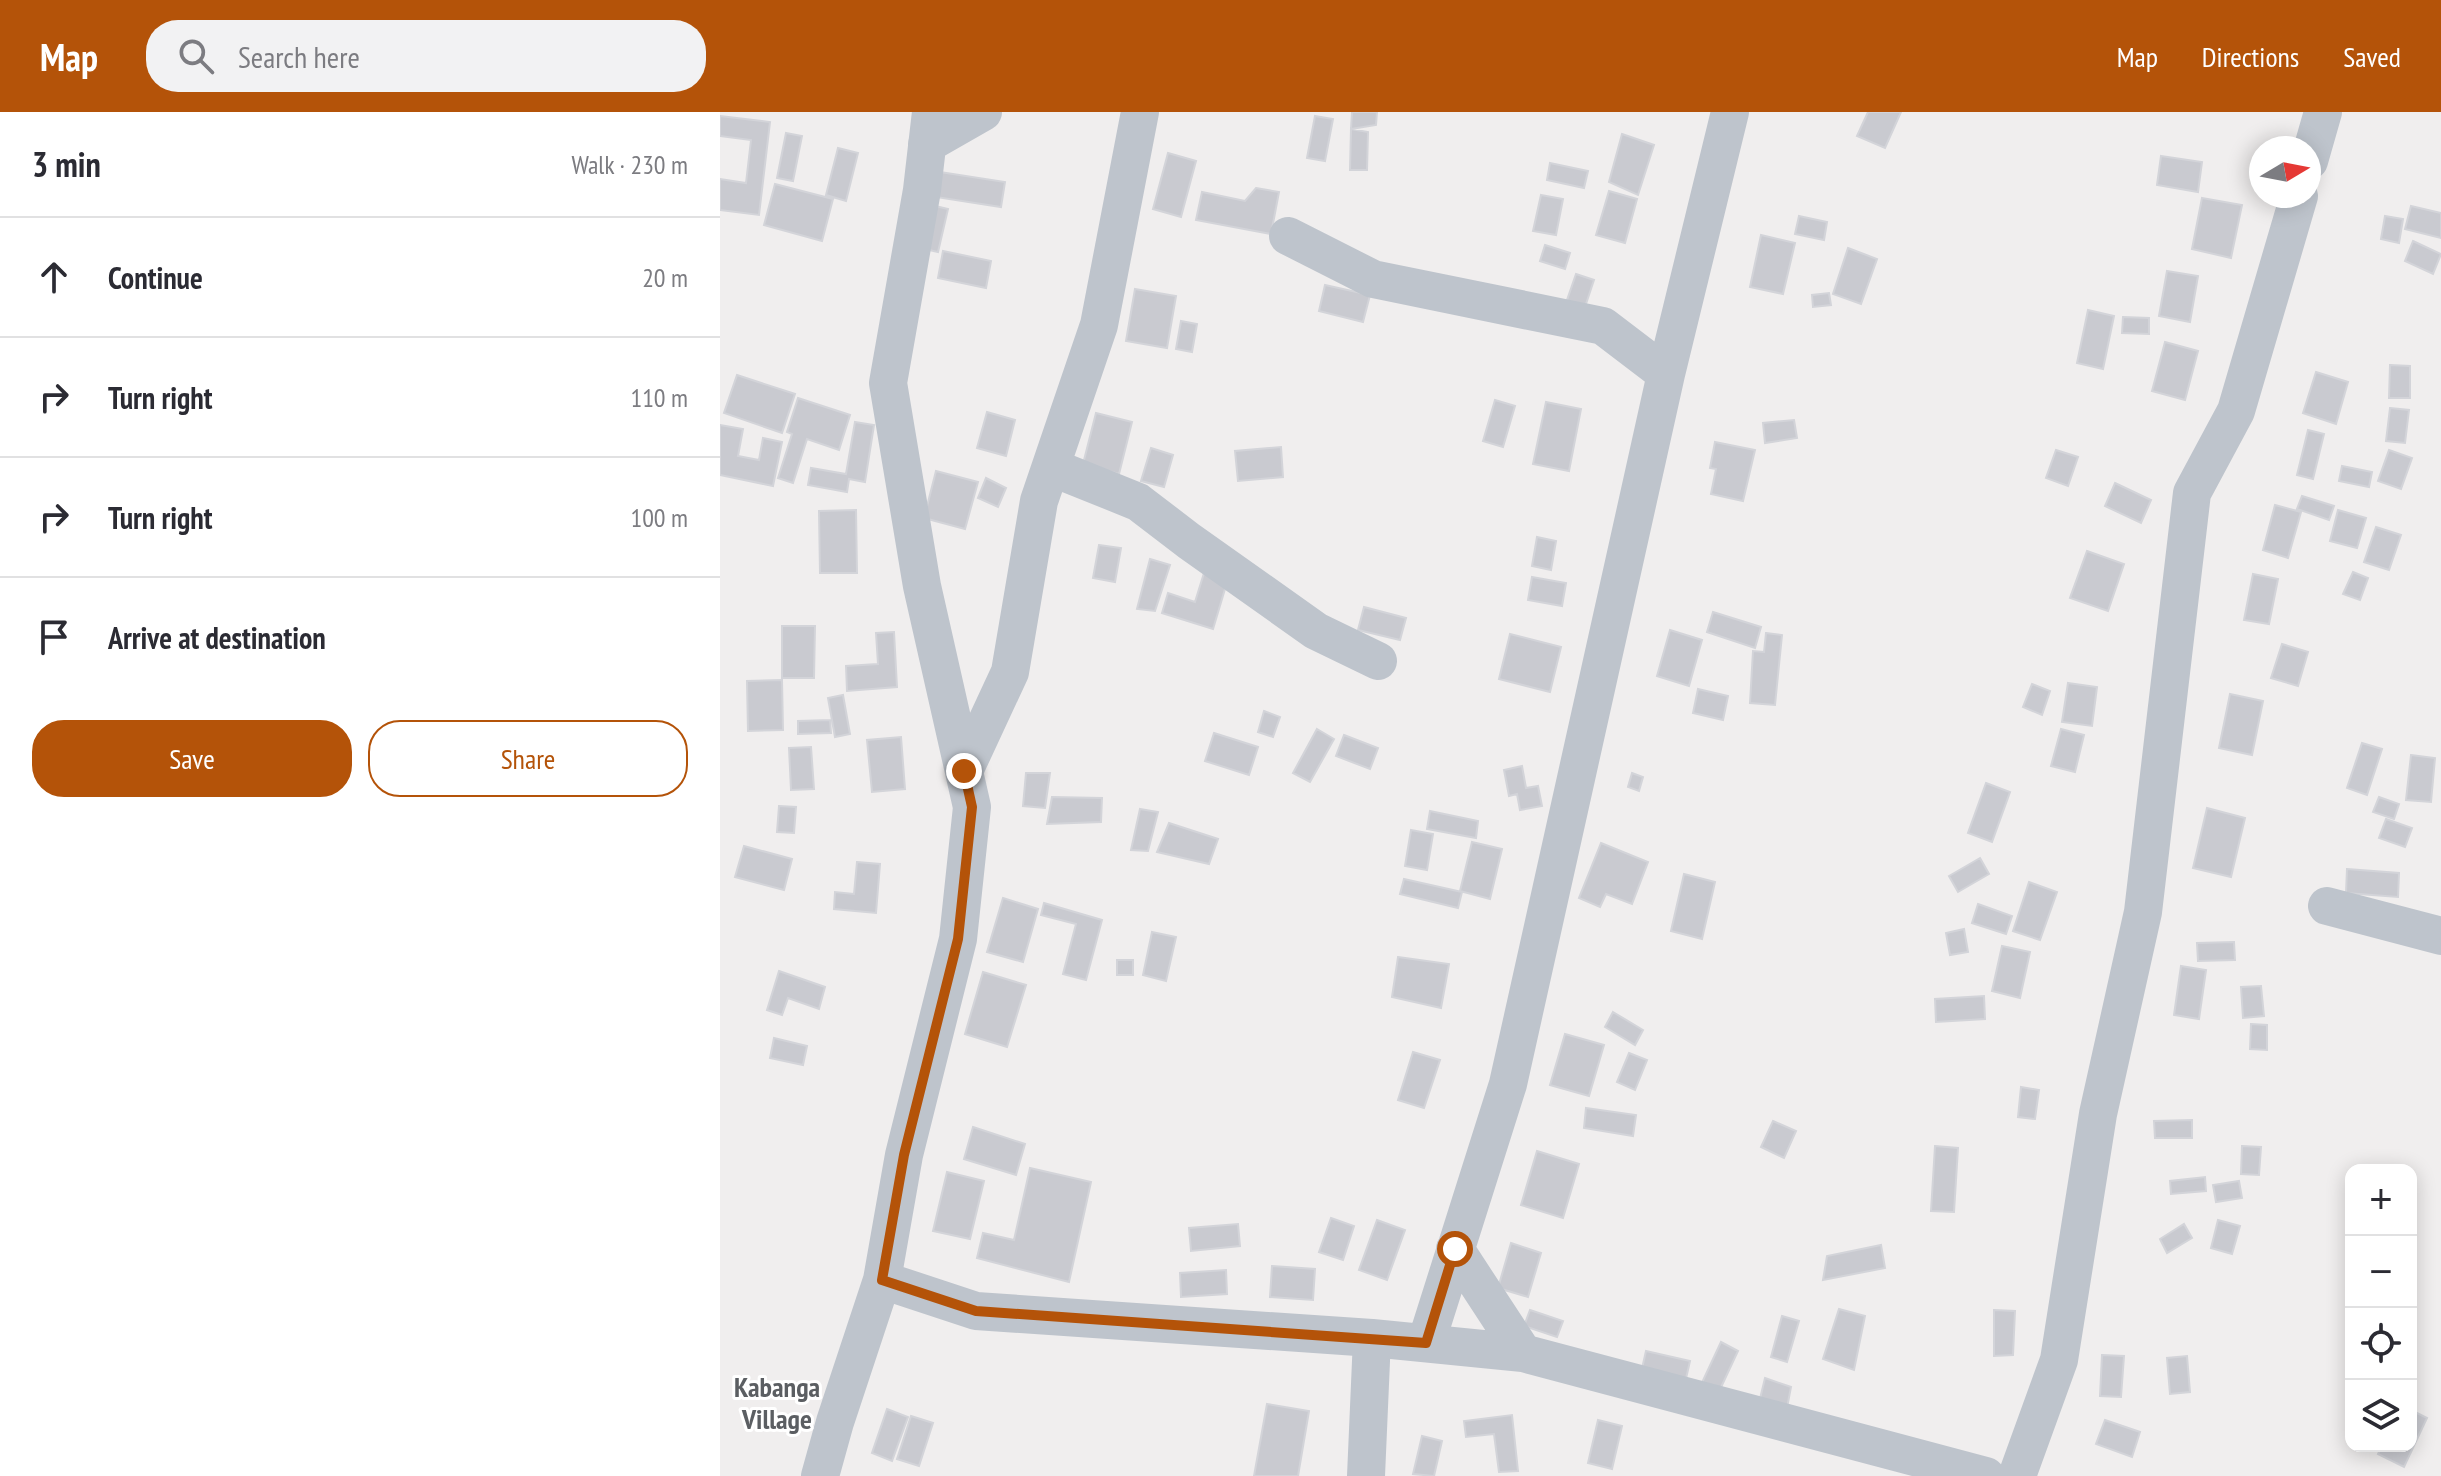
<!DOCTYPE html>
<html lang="en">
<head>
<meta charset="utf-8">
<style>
  :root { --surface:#fff; --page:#f2f2f3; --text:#2b2b33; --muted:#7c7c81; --line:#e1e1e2; --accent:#b45309 }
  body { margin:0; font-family:"PT Sans Narrow",sans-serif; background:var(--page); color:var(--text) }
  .controls { position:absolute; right:24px; bottom:24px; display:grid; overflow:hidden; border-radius:16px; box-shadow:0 4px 20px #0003 }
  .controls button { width:72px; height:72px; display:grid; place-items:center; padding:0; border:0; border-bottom:2px solid var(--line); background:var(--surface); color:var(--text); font:40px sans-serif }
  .compass { position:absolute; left:1529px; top:24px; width:72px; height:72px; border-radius:50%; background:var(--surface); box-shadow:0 4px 20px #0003; rotate:80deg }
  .stop { position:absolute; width:24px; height:24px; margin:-18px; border:6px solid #b45309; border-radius:50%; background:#fff }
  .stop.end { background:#b45309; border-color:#fff; box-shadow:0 2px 8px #0008 }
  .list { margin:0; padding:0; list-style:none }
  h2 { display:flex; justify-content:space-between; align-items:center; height:104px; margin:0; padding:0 32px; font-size:34px }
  h2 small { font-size:26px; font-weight:400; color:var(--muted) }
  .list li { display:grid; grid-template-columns:52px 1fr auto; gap:24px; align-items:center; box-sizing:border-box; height:120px; padding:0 32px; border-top:2px solid var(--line) }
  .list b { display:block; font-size:30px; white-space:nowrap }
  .list em { font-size:26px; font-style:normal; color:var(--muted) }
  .actions { display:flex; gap:16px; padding:24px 32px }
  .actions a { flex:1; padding:18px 0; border:2px solid var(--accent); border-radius:32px; text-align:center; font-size:28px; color:var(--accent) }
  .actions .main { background:var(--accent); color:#fff }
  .icon { flex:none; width:44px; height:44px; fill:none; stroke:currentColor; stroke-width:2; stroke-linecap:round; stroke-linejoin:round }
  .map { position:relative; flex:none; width:1721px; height:1364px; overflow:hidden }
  header { display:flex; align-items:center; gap:48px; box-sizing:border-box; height:112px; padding:0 40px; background:var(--accent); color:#fff }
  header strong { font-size:38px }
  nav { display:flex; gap:44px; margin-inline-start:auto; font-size:28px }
  .search { width:560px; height:72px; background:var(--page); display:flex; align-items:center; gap:20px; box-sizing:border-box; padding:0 28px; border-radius:32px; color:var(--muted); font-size:30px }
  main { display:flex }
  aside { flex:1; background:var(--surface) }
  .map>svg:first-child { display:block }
  .building { fill:#c9cad0; stroke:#d3d4d9; stroke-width:2 }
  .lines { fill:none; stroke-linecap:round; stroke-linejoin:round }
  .minor { stroke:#bec4cc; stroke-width:38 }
  .route { stroke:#b45309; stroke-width:10 }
  .labels { text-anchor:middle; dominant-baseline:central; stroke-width:6; stroke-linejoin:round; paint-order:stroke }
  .quarter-label { font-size:28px; font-weight:bold; fill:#5b5e62; stroke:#fff }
</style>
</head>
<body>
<header>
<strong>Map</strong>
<div class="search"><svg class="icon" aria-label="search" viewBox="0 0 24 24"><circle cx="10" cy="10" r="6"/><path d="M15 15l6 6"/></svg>Search here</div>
<nav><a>Map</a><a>Directions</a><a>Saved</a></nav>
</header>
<main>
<aside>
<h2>3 min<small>Walk · 230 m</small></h2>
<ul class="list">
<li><svg class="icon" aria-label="ahead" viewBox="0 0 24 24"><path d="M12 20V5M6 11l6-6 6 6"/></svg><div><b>Continue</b></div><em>20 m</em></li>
<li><svg class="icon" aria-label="right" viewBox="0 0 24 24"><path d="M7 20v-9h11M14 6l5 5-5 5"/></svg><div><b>Turn right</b></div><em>110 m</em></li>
<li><svg class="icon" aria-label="right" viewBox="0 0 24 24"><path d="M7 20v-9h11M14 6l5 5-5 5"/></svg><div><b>Turn right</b></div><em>100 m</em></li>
<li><svg class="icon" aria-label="arrive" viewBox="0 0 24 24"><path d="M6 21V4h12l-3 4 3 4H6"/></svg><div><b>Arrive at destination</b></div></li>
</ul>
<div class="actions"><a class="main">Save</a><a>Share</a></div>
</aside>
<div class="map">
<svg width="1721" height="1364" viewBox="0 0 1721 1364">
  <rect width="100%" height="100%" fill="#f0eeee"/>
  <!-- building -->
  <path class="building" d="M632,0H657L656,13L631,17Z
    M1148,0H1181L1165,36L1137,24Z
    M0,4L50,10L39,103L0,98V67L26,71L31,28L0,24Z
    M595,4L613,7L605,49L587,46Z
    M631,17L648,20L647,58H630Z
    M66,21L82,24L73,69L57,66Z
    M902,22L934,33L918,83L889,70Z
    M118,36L138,41L126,89L106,83Z
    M448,41L476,49L461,105L433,97Z
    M1441,44L1482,50L1478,80L1437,73Z
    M830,51L868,59L864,76L827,68Z
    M220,60L285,70L281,95L216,85Z
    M55,72L113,87L102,129L44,113Z
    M536,76L559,80L551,122L476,108L482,80L525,89Z
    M889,79L917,87L905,131L876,123Z
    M821,83L843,87L836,123L813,119Z
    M1482,86L1522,93L1511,146L1472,137Z
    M207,92L228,97L218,140L196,135Z
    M1691,94L1721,101V126L1685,117Z
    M1079,104L1107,110L1104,128L1075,122Z
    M1665,104L1683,107L1679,131L1661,127Z
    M1041,123L1075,131L1063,182L1030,175Z
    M1693,129L1721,142L1713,162L1685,149Z
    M825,133L850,141L845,157L820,149Z
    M1128,136L1157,147L1141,192L1113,182Z
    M223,139L271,149L266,176L218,166Z
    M1447,159L1478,164L1470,210L1439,204Z
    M856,162L874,168L864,198L846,191Z
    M605,173L650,183L643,210L599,199Z
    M415,177L456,184L447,236L406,229Z
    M1109,181L1111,193L1093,195L1092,183Z
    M1368,198L1394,204L1383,257L1357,251Z
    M1403,205L1429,206V222L1402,221Z
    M461,209L477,212L472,240L456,237Z
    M1445,230L1478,239L1465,288L1432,279Z
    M1670,253L1690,254V286H1669Z
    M1596,260L1628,270L1616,312L1583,301Z
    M17,263L75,282L62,321L4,301Z
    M78,286L130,303L119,338L87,327L73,371L58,366L72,322L67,320Z
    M775,288L795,294L783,335L763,329Z
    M826,290L861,297L849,359L813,352Z
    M1670,296L1689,298L1685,331L1666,329Z
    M267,300L295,308L286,344L257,336Z
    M376,301L412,310L399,362L363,352Z
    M1074,308L1077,326L1045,331L1043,311Z
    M135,310L154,313L145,370L129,367L127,380L88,373L91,356L126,362Z
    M0,313L23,317L18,344L39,348L43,326L62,330L53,374L0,363Z
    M1588,318L1604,322L1593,367L1577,363Z
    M995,330L1035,338L1023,389L991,382L996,357L990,356Z
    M561,335L563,365L518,369L515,339Z
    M431,336L453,343L444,375L421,369Z
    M1336,338L1358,345L1348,374L1326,366Z
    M1669,338L1692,346L1681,377L1658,369Z
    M1622,354L1652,360L1649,375L1619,369Z
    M216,359L258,370L245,417L204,406Z
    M266,366L286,376L278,395L258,386Z
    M1395,371L1431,388L1421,411L1385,394Z
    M1582,384L1614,394L1609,408L1577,397Z
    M1555,393L1581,400L1568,446L1543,438Z
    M136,398L137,461H100L99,399Z
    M1618,398L1646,406L1637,436L1610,429Z
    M1656,415L1681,423L1669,458L1644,450Z
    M817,425L836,429L831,458L812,454Z
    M379,433L401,436L395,470L373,466Z
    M1367,439L1404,452L1388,499L1350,486Z
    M430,447L450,453L435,499L417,497Z
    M1633,460L1648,466L1640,488L1623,482Z
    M484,461L508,467L493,517L442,501L448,481L475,490Z
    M1533,462L1558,467L1549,512L1524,508Z
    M812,465L846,471L842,494L808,488Z
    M644,495L686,506L680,528L638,518Z
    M993,500L1041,515L1035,536L987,520Z
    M62,514H95L94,566H62Z
    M950,518L982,528L969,574L937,564Z
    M174,520L177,575L127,579L126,554L158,552L156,521Z
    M1046,521L1062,523L1055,593L1030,591L1033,539L1044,540Z
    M790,522L841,535L830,580L779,567Z
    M1562,532L1588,540L1578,574L1551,566Z
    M62,568L63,618L28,619L27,569Z
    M1348,571L1377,575L1372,614L1342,610Z
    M1312,572L1330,579L1322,603L1303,595Z
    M978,577L1008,584L1003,608L973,601Z
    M1510,582L1543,589L1532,643L1499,636Z
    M123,583L130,622L115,625L108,586Z
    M544,599L560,605L553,625L538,620Z
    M110,608L111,621L78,622V609Z
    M597,617L614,627L590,670L573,661Z
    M1341,617L1364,623L1355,660L1331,654Z
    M494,621L538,635L529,663L485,649Z
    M624,623L658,636L650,657L616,644Z
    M181,625L185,677L152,680L147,628Z
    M1642,631L1662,637L1647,683L1627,676Z
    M91,635L94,677L71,678L69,636Z
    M1691,643L1715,646L1711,690L1686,688Z
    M802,654L806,676L818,674L822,694L800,698L797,682L789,684L784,658Z
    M306,661H330L325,696L303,694Z
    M912,661L923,665L919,679L908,675Z
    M1266,671L1290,680L1272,730L1248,721Z
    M332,685L382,686L381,710L327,712Z
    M1659,685L1679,692L1674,707L1653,700Z
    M59,694L76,695L74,721L57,720Z
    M1487,696L1525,706L1511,765L1473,756Z
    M420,697L438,700L428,739L411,738Z
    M710,699L758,709L756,726L707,717Z
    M1666,707L1692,716L1685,735L1659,726Z
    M449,711L498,727L489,752L437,740Z
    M691,718L713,722L707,758L685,754Z
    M752,730L782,737L770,787L740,779Z
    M881,731L928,750L912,792L886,782L880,795L859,786Z
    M24,734L72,747L64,778L15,765Z
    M1260,746L1269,762L1238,780L1229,764Z
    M137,750L160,752L156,801L114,797L115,780L134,782Z
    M1627,757L1679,761L1678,785L1626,781Z
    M964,762L995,770L982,827L951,819Z
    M684,767L742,780L738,796L680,782Z
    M1309,770L1337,780L1320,828L1293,819Z
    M283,786L318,797L303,850L267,840Z
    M324,791L382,808L366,868L343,862L356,812L321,803Z
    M1258,792L1292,804L1286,822L1252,811Z
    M1244,817L1248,840L1230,843L1226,821Z
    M432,820L456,825L446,869L423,863Z
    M1514,830L1515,848L1478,849L1477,831Z
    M1282,834L1310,840L1300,886L1272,879Z
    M678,845L729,852L721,896L672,885Z
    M397,848H413V863H397Z
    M1461,854L1486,858L1479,907L1454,903Z
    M59,859L105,875L99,897L68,886L62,903L47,898Z
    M263,860L306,873L287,935L245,922Z
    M1541,874L1544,904L1523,906L1521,875Z
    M1264,884L1265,907L1216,910L1215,887Z
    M893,900L923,918L915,933L885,915Z
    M1531,912L1547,913V938L1530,937Z
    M845,922L884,933L869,984L830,973Z
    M54,926L87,934L83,953L50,946Z
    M693,940L720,948L704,996L678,988Z
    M909,941L927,948L915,978L897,970Z
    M1301,975L1319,978L1315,1007L1298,1005Z
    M866,996L916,1003L913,1024L864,1016Z
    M1472,1008V1026H1435L1434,1009Z
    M1053,1009L1076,1019L1064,1046L1041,1035Z
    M253,1015L305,1032L296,1063L244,1047Z
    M1215,1034L1238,1036L1234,1100L1211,1099Z
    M1522,1034L1541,1035L1539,1063L1521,1062Z
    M817,1039L859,1052L843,1106L801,1093Z
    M310,1056L371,1070L349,1170L257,1146L263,1121L294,1128Z
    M227,1060L264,1069L250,1127L213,1119Z
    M1485,1065L1486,1079L1451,1082L1450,1069Z
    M1519,1069L1522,1086L1496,1090L1493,1073Z
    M611,1106L634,1114L623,1148L599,1140Z
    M657,1108L685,1118L667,1168L639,1158Z
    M1498,1108L1520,1114L1512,1142L1491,1136Z
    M518,1112L520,1134L471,1139L469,1116Z
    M1464,1112L1472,1126L1447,1141L1440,1127Z
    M791,1131L821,1141L808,1185L778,1176Z
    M1161,1133L1165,1156L1103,1168L1107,1144Z
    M552,1154L595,1157L593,1188L550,1185Z
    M506,1158L507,1182L461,1185L460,1161Z
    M1119,1197L1145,1204L1134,1258L1103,1247Z
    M810,1198L843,1209L837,1225L804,1214Z
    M1274,1198L1295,1199L1293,1243L1274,1244Z
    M1062,1204L1079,1209L1067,1250L1051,1245Z
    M1001,1230L1018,1239L996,1286L979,1277Z
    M926,1239L970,1249L965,1271L921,1261Z
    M1382,1243L1404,1244L1401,1285L1380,1284Z
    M1467,1244L1470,1280L1450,1282L1447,1246Z
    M1045,1266L1071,1275L1066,1301L1038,1295Z
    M547,1292L589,1299L578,1364H534Z
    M167,1297L188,1305L172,1349L152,1341Z
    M1691,1298L1707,1306L1684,1355L1658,1342L1662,1334H1691Z
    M792,1303L798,1359L779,1360L774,1322L746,1325L744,1309Z
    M191,1304L213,1311L199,1354L177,1347Z
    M878,1308L902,1314L892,1357L868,1351Z
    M1385,1308L1420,1320L1412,1345L1376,1332Z
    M702,1324L722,1329L714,1364L693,1362Z"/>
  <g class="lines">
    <!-- minor -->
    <path class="minor" d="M207,32L263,0
      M1589,49L1603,0
      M568,124L653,167L883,214L946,262
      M331,355L418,390L469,429L596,519L658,549
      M244,659L290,560L319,389L379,213L420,0
      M1607,794L1721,824
      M735,1137L803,1241
      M162,1168L256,1199L652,1226L803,1241L1266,1364
      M706,1231L788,972L946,262L1010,0
      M100,1364L115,1310L162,1168L184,1043L238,827L252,695L202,474L168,271L202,78L211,0
      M646,1364L652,1226
      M1297,1364L1339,1248L1378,1002L1423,800L1472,381L1516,299L1579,84"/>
  </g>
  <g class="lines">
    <!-- route -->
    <path class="route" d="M244,659L252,695L238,827L184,1043L162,1168L256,1199L706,1231L735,1137"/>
  </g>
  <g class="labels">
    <!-- quarter labels -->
    <g class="quarter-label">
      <text x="57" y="1274">Kabanga<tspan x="57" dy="32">Village</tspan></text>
    </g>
  </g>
</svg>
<div class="controls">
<button>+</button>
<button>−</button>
<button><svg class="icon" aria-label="locate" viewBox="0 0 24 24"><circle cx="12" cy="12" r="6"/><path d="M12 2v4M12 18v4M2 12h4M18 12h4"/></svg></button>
<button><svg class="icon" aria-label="layers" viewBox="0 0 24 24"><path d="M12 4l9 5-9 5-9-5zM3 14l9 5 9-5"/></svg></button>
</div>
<svg class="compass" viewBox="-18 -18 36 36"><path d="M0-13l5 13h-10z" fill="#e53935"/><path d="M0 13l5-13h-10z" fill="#7c7c81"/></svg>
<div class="stop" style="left:735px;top:1137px"></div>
<div class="stop end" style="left:244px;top:659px"></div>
</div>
</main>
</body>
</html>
